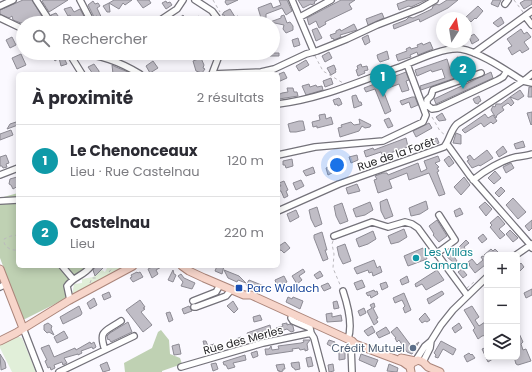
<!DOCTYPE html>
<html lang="fr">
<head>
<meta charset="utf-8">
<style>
  :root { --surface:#fff; --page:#f7f7f7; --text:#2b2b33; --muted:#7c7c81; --line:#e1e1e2; --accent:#7c3aed }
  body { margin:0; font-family:Poppins,sans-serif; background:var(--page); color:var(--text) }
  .controls { position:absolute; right:12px; bottom:12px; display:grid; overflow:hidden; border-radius:6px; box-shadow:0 2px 10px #0003 }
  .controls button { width:36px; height:36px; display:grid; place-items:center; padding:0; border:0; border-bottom:1px solid var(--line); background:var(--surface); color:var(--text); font:20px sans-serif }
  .compass { position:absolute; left:436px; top:12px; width:36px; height:36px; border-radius:50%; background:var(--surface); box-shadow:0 2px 10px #0003; rotate:12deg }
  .you { position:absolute; left:337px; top:165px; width:14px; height:14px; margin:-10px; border:3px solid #fff; border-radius:50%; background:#1a73e8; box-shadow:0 0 0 6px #1a73e833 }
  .badge { display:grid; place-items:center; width:26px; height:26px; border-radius:50%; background:var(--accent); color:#fff; font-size:13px; font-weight:700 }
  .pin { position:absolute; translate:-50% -33px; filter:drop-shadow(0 1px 2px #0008) }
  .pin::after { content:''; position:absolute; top:21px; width:14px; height:12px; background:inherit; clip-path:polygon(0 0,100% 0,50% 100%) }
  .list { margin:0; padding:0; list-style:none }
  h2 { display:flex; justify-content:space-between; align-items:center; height:52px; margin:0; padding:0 16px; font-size:17px }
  h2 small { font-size:13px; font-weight:400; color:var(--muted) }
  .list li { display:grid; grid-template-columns:26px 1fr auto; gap:12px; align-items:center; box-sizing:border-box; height:72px; padding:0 16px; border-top:1px solid var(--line) }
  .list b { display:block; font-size:15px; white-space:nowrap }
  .list p { margin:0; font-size:13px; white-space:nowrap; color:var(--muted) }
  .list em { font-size:13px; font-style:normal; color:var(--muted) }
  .icon { flex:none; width:22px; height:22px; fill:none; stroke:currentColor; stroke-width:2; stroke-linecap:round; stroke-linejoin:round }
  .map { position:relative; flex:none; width:532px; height:372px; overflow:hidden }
  .search { position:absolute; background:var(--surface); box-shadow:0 2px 10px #0003; left:16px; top:16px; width:264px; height:44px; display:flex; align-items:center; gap:10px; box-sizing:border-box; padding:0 14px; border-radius:22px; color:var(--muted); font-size:15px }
  .panel { position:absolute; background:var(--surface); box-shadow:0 2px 10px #0003; left:16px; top:72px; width:264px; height:196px; border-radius:6px }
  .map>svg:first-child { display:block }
  .green { fill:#e1efd9 }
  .forest { fill:#bfd1b3 }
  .building { fill:#c0bdc6; stroke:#8d8b94 }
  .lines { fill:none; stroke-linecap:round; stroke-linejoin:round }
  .minor-casing { stroke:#74727a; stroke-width:8 }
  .major-casing { stroke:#ab857a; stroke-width:9 }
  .path { stroke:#bbb9be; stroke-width:1; stroke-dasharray:3 3; stroke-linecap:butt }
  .minor { stroke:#fff; stroke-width:5.5 }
  .major { stroke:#f7d5ca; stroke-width:7 }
  .culture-dot { fill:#0f9aa8; stroke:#fff; stroke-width:1.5 }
  .transit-dot { fill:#1a4fb4; stroke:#fff; stroke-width:1.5 }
  .service-dot { fill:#5c6f8a; stroke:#fff; stroke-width:1.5 }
  .labels { text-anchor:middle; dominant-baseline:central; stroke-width:3; stroke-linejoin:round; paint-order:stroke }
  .street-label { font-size:11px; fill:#262528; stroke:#fff }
  .culture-label { font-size:11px; fill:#0d838f; stroke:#fff; text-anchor:start }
  .transit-label { font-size:11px; fill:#164399; stroke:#fff; text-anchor:start }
  .service-label { font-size:11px; fill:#4e5e75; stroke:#fff; text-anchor:end }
</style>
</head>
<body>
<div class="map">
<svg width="532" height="372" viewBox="0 0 532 372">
  <rect width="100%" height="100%" fill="#fbf9ff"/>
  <!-- green -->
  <path class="green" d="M108,266H126L72,295L74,284L82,283V279L93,277L102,270L105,272Z
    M17,336L22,338L36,372H12L0,348V345Z"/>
  <!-- forest -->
  <path class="forest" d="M18,193V266H90C83,274 72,275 66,284L67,298L25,319H23L0,258V198Z
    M161,330L169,340L170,354L180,358L182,364L162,371V372H125L124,363L152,348L158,332Z"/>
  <!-- building -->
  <path class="building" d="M23,0H32L46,23H23L24,22L21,23L13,20L12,16L9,18L0,14V10Z
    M44,0H68L49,12L42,1Z
    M114,0H132L125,5L123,3L119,9L109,3Z
    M137,0H149L151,3L143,8Z
    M226,0H238L227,5L225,2Z
    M279,0H287L292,11L286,15L282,8L266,14V18H261L258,8L271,3L273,8L281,5Z
    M298,0H317L314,2L315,3L312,5L311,4L303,8Z
    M341,0H355L349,4L352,9L325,22L326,24L319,28L316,21L309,25L307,18Z
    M408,0H426L411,7L409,6L399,10L397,4Z
    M447,0H458L448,8L420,22L419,19L394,29L393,25L406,20L409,17L413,18L432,9L433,6L437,4L439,5Z
    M493,0H501L498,7L491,4Z
    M525,0H532V4L524,9L520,3Z
    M93,1L95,4L98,3L100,6L97,8L104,23H100L97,16L94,17L88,5Z
    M166,1L167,3L170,2L172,5L166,9L162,3Z
    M109,3L110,12H107L103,6Z
    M478,6L483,11L476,19L475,18L471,22L466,17Z
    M71,7L74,12L80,9L87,22L78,23L75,18L72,19L70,15L68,16L64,9Z
    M230,9L235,17L238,16L239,22L229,23L224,15H222L224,12Z
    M56,13L63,23H55L51,15Z
    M382,13L384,18L368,25L366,19Z
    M183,15L189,23H178L175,18L178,19Z
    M284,15L287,23L290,22L293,26V30L286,33L283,29L284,25L270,22L281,18V16Z
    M199,16L205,23H189Z
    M501,17L504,23L498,27L493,23Z
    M354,24L357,30L340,35L341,37L334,40L333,38L332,39L330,35L336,33V31L340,29L341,31Z
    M317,28L322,38L316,41L312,30Z
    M521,29L524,34L527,32L531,37L524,42L529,49L522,53L520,50L512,55L508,48L512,46L507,39Z
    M474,34L479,40L472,44L469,37Z
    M368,35L370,42L365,45L362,38Z
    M12,37L16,45L10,48L6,40Z
    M298,38L300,45L294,47L292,40Z
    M430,42L433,49L418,55L417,52L410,55L411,57L398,61L396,55L407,51L406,49L410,47L411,49L418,47L417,45L422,43L423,45Z
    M387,51L389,59L380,62L378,59L377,55Z
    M329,52L332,58L325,62L322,56Z
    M50,53H65L67,57L64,58L67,64L61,66L59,58L55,61Z
    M234,53H242L243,58H235L233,57Z
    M251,53H261V57L252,58L250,56Z
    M268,53H279V56H270Z
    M21,54L26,65L17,69L12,58Z
    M457,57L467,59V66L465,69L461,67L459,68L457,64Z
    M201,58L204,65L203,68L205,69L202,73L196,71L193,61Z
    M447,59L452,76L457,74L458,77L421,90L420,86L445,78L442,69L432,72L431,70L417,76L415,70Z
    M306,60L309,65L299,71L296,66Z
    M153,61L158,68L150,73L146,66Z
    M94,64L99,71V74H93L88,67Z
    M361,64L362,67L367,66L368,70L364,71L365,73L358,76L356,70L358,69L357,66Z
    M112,65L116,67L128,72L124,74H113Z
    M334,65L336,70H335L336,72L331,75L327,68Z
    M284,72L287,78L278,82L279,74Z
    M406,72L409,80L406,81L409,90L402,92L399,84L383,90L391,111L385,114L375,89L366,92L364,88Z
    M491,72L493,78L436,104L434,99Z
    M331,78L333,84L325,87L323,81Z
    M309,84L310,87L316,85L317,87L322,86L323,90L306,95L302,86Z
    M529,87H532V97H528Z
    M287,88H293L294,92H297L298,96L279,99L278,95L282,93L288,92Z
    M520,90L524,96L518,100L510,97L514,103L511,106L508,103L502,107L504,110L497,115L496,118L491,110L493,106L495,107L496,104H501L510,97Z
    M356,95L359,102H361L362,105L354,108L352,98V96Z
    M479,96L481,101L479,102L478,104L475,103L473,99Z
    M412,97H415L418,105L411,108L409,102L402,105L400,101Z
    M339,98L340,99L342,104L338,106L337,104L335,105L333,100Z
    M532,112V124L531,125L527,113Z
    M442,113L446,120L439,121L436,117Z
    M325,114L326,119L331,117L333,124L317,128V126L313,127L312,122L320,120L319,115Z
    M485,114L488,118L493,115L497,121L493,124L491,122L484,127L481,123L465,133L462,130Z
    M389,118L393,126L388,128L384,120Z
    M359,119L371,125L370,127L365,128L362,126L359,131L340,137L338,128L342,127L341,125L351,122L354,125L360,124Z
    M299,121H303L305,130L296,132H290L288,124Z
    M16,122L18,125L7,129L10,124Z
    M429,123L432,128L416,137L413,131Z
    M11,130L13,135L0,140V134Z
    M456,133L461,135V144L453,143Z
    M406,138L408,147L390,153L387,159L386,155L383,156L381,152L366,157L364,151L373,148L374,150Z
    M437,138L439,143L429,146L427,141Z
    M523,141L525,147L516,149L514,144Z
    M503,146L507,152L499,157L496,152Z
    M487,150L493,158L480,166L479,165L472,168L467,161L469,160L467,157L470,155L474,160Z
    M6,155L9,163L6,164L7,167L3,168L2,166H0V157Z
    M357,155L358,160L351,163L349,157Z
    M438,156L440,161L435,163L439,167L437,168L439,171L437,172L445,194L439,196L429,173L409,180L407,173L389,180L392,188L378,193L374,180L377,179L375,176L383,173H387L388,175L418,163L421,172L427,169L424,161Z
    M449,156L454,163L449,167L444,160Z
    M292,159L293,166L286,168L285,165H283V161Z
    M511,163L514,168L506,173L503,167Z
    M335,164L338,170L328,175L326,168Z
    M313,167L315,173L306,176L303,171Z
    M495,171L501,178L494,184L488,178Z
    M17,177L18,186L13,189L11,185L9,184L10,179Z
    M464,177L470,185L461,195L454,187Z
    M301,180L304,186L296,190L293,183Z
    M284,181L288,190L286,191L288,196L284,198L281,191H279L278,188V187L281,186L279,183Z
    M357,184L360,191L348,194L346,188Z
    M501,187L505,191L499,197L495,193Z
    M513,198L526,212L518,219L506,205Z
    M387,199L393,216L385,219L381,211L380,202Z
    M426,201L428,209L420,214L411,216L409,208Z
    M370,202L373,210L365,215L356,217L353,209Z
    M485,202L492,209L486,216L479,207Z
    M342,203L348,221L340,224L336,216L334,206Z
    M317,207L322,224L315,227L311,219L309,210Z
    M460,208L463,214L456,217L454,211Z
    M296,210L299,217L290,222L287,214Z
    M498,216L505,224L499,229L505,235L500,239L490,227L492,225L490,223Z
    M437,220L447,236L439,242L433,235L434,234L429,226Z
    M532,220V228L529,231L525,226Z
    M404,229L407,237L399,242L391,244L388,236Z
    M510,230L518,238L513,242L506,234Z
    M373,231L376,239L368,244L359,247L356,239Z
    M322,232L327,250H325L328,259L323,261L314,238V235Z
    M483,234L487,239L482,243L478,238Z
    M466,240L469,243L464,247L466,250L463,253L459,247Z
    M285,242L290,248L284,253L281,250L278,251L279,246Z
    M345,244L351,261L343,264L339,256L337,247Z
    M423,248L427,259L408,266L404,256Z
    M491,249L493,251L495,249L498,252L497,253L498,255H484Z
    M451,252L457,261L454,263L446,256Z
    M483,256L487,258V267L485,265L475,273L469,265L470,264L468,262L472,259L477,265L483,260L481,257Z
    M374,260L377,268L380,266L382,272L373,276L372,272L369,273L368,270L357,274L354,268Z
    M521,263L524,267L519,272L517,270V267Z
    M96,266H105L95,276L93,270Z
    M154,266H163L156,270L158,274L152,278L148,269Z
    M217,266H224L222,274L215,271Z
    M303,269L305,272L299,276L302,280L297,284L292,276Z
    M462,269L467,275L463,278L458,272Z
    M173,270L174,274L176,275L173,282L168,280Z
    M224,270L239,276L246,283L238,280L237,282L228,278Z
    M437,270L444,280L426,290L422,284L416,287L415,284Z
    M320,271L323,276L317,279L314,275Z
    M137,272L138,273L140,272L143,277L133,282L130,278L132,277L131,275Z
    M181,274L184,278L195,283L192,289L181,286L183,282L178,276Z
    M284,276L287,282L277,286L275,280Z
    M407,276L409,282L402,285L400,280Z
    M249,280L264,286L261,292L246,285Z
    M362,280L365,287L357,290L354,283Z
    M386,282L388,287L382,290L380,284Z
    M328,283L331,288L324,291L321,286Z
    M532,289V295L526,298L524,293Z
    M374,290L375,292L377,291L378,294L371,298L370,295L368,296L366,293Z
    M442,291L444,294L429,304L427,299Z
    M109,292L111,297L104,300L102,295Z
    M404,293L411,310L405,313L403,308L405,306L402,300L395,303L393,298Z
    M288,297L292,299L293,297L303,301L300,309L286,302Z
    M94,298L97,305L90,309L87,303Z
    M140,300L145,307L143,308L145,309L141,312L152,325L143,332L126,310Z
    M233,301L238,309L234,313L227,306Z
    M337,301L339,308L334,309L333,302Z
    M374,303L375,307L373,308L378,318L376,319L378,322L374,325L367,311L372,308L370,305Z
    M79,306L82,313L81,315L63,324L60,317Z
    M189,306L192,311L184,314L182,309Z
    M472,306L479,317L475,320L479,326L485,322L487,327V333L486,334L487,335L482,336L478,339L473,330L475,328L464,310Z
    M364,308L366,313L360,316L358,311Z
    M170,312L173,320L169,322L166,313Z
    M332,313V317L341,315L342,321L327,322L326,314Z
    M425,313L430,320L427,322L425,321L422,323L419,319Z
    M260,315L262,320L254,322L253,317Z
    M128,322L132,332L111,342L109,339L108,340L107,336L110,333Z
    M48,323L52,326L51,329L54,335L49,332L47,333L44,330V325Z
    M287,323V325L290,324L293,326L294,331L291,332L287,329L278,332L276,328L283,326L282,324Z
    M459,323L462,328L455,333L452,328Z
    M270,325L271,330L255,334L256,337L254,339L249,338L247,333Z
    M372,326L375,332L368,336L364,331Z
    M386,327L390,333L379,338L376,333Z
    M397,327L412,347L419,342L412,354L407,352L399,340L397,342L395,338H396L391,332Z
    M517,329L523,342L521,344L523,350L526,349L531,361L518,365L516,364L514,357H517Z
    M64,331L68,338L57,343L54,337Z
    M241,337L243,343L237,344L236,339Z
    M303,340H310L307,344L308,350L305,351V349L300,350L299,348L292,349L293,351L266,355L265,349H269L271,346L272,350L279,349L278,346L301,343L304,342Z
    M329,340L335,342L332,347L327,344Z
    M203,341H206L208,346L214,344V350L206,352Z
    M441,341L456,349L453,355L443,349L438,358L435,357L436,355L434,353Z
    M90,342L91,344L94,342L96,347L93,349L92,347L81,351L82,353L78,355V354L64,358L67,363L63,365L62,362L54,365L55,368L51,370L50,367L48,368L45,361L47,360L41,348L49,345L54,357L75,348L76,350Z
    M179,344L181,354L174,355L172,346Z
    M487,347V357H496L488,362L482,349Z
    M257,351L258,356L253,358L251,353Z
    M339,351H345V359L339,360Z
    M469,353L471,355L472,354L475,358L467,362L464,356Z
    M0,354L5,362L6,368L1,370Z
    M361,354L378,360L375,367L359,360Z
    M245,355L246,360L233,363L235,367L228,369L226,365H224L223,362Z
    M311,357L313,366L308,367L306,358Z
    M107,362L110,370L103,372L100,365Z
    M299,362L300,369L295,370V369L292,367L291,363Z
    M216,363L218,369L213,371L211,364Z
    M284,364L285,369H283V371L279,372V370L278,371L276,365Z
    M333,364L334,371L329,372L328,365Z
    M389,364L398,368L397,372L387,371Z"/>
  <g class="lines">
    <!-- minor casing -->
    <g class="minor-casing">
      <path id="minor" d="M36,0L51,23
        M80,0L92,23
        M195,0L212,11L221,23
        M292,0L314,52
        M505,4L508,0
        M0,6L13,0
        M525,16L532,25
        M300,17L331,0
        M0,18L23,29
        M162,19L177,9L183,0
        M69,53L82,74
        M76,53C101,55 118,61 140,74
        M474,53L532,11
        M481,73L433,90L431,96L427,100V105L432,109L438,108L498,80L503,77L507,71
        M212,74L261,72L274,69L306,54L317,51L347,39L377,25L421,8L435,0
        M212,74L220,53
        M278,104C321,99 360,81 400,67C417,60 444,47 461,49C480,52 507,71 523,81L532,83
        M447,144L470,176L528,242L532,248
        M278,155L315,147L383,141L423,122L426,115L407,64
        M0,175L18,168
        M473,180C484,171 502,160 516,157C521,156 527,156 532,154
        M0,201L18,200
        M278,211L339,184L444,147C450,140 450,131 457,124L526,79L532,74
        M334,236L372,222L388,227L405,222L412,224L418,228L467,295
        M436,254L455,240L439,215
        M516,255L532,244
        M62,266L73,279
        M0,287L6,284
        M343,291C348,306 353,325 348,339
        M70,300L67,286C74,276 84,276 91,266
        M193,301L216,292L220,285
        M194,307H196L226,296L231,290
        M292,315L291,318L293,321L310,328L311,333L314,338L323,372
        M23,328L40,372
        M105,350C98,330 105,332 121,321
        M416,360L425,346L431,341L441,325L453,310L487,277
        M423,362L430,348L431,341
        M181,367L263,343L311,333
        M59,372L134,336
        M352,372L351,345L352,341"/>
    </g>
    <!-- major casing -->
    <g class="major-casing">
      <path id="major" d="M182,266L189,271L204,278L244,295H251L352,341L355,344L403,362L410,367
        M0,269L23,328
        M0,341L16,333L68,301L133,266
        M401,358L415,361
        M411,372L410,367L412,363L418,360L423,362L428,367L440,372"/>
    </g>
    <!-- path -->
    <path class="path" d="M213,0L220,12
      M514,0L523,12
      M315,56L323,71L343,83
      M432,117L440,131L445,135
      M18,235L11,236L4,239C3,247 11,251 18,250
      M333,241L332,244L334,254L333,268L341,287
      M109,272L114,266
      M90,283L92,278H98
      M467,288L474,282"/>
    <!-- minor -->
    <use href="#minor" class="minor"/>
    <!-- major -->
    <use href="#major" class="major"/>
  </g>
  <!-- markers -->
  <circle class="culture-dot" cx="416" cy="258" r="4"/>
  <rect class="transit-dot" x="235" y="284" width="8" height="8" rx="2"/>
  <circle class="service-dot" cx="413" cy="348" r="4"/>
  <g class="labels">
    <!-- street labels -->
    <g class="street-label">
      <text transform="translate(396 154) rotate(-19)">Rue de la Forêt</text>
      <text transform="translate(243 340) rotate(-15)">Rue des Merles</text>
    </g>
    <!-- culture labels -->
    <g class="culture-label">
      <text x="424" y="252">Les Villas<tspan x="424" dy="13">Samara</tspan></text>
    </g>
    <!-- transit labels -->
    <g class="transit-label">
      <text x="247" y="288">Parc Wallach</text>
    </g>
    <!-- service labels -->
    <g class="service-label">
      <text x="405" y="348">Crédit Mutuel</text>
    </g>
  </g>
</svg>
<div class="controls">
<button>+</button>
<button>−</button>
<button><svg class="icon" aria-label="layers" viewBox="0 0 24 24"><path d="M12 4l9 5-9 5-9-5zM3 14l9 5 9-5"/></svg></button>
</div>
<svg class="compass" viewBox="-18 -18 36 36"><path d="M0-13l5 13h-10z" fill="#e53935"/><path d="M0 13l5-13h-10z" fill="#7c7c81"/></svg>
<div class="you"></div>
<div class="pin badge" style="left:383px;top:97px;background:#0f9aa8">1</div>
<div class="pin badge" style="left:463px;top:89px;background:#0f9aa8">2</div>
<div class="search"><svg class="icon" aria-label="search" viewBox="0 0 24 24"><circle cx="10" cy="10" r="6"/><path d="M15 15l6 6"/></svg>Rechercher</div>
<section class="panel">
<h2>À proximité<small>2 résultats</small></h2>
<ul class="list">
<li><span class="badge" style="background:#0f9aa8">1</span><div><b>Le Chenonceaux</b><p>Lieu · Rue Castelnau</p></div><em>120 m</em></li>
<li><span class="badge" style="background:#0f9aa8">2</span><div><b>Castelnau</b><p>Lieu</p></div><em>220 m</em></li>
</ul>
</section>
</div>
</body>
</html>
